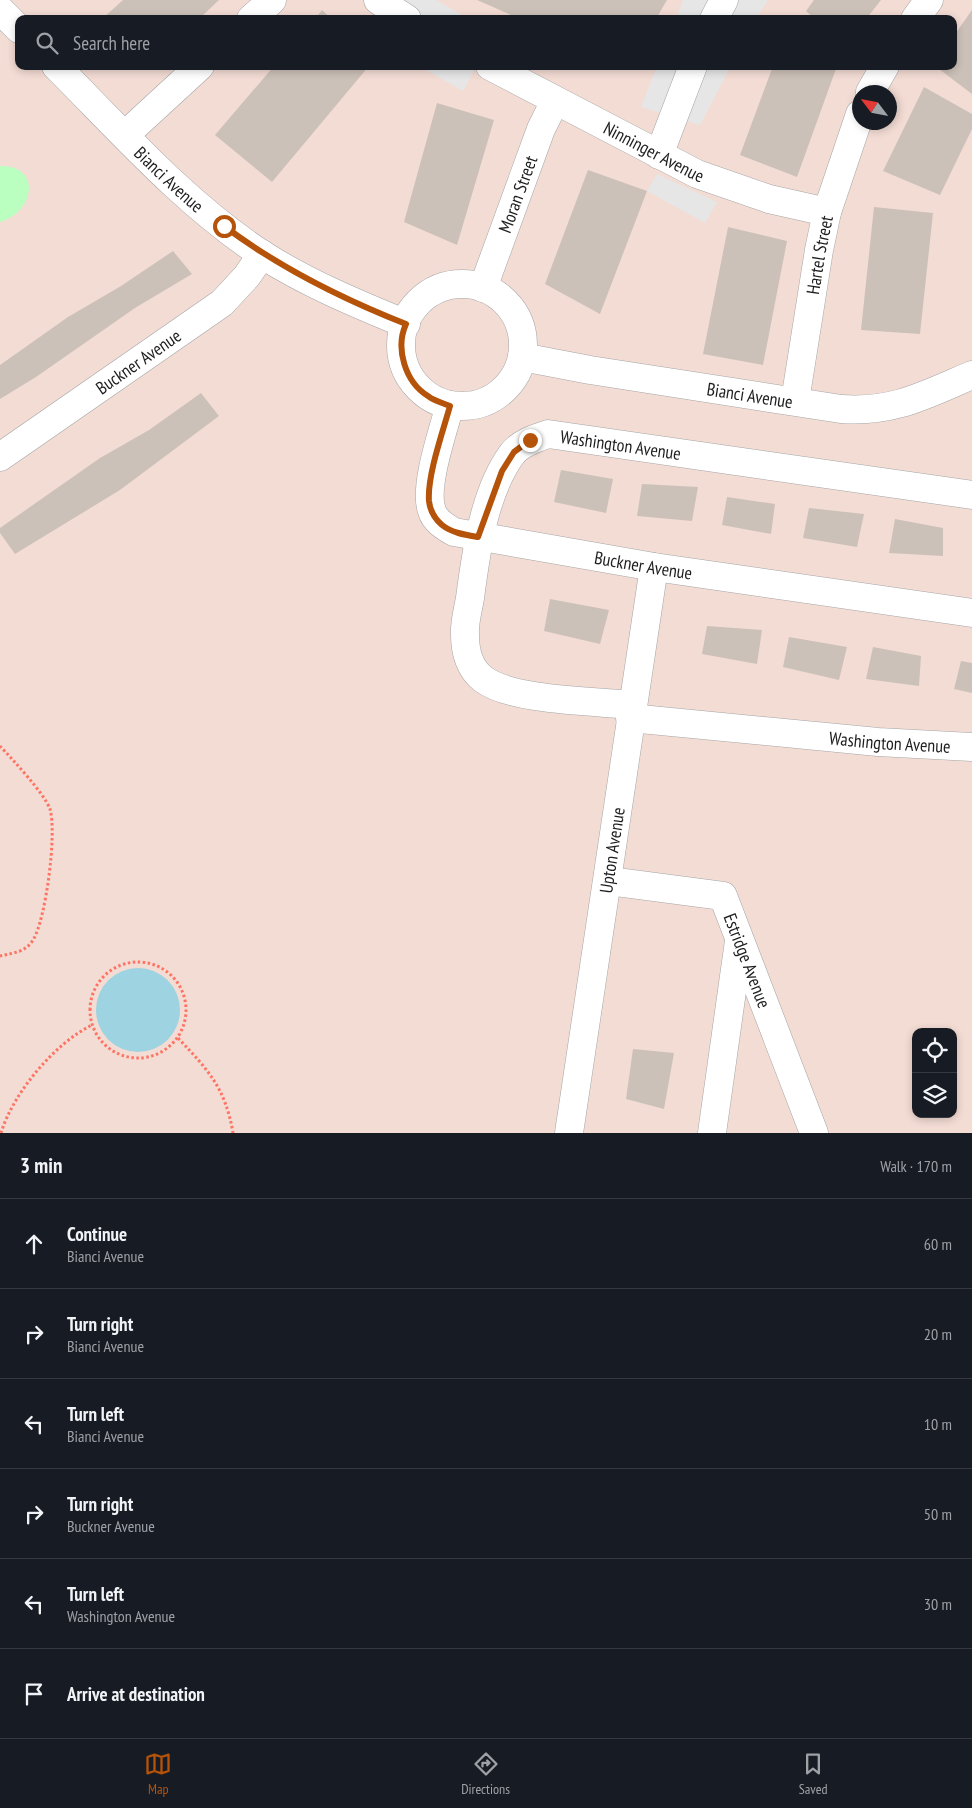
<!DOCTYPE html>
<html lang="en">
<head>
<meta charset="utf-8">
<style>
  :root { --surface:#171b24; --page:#242831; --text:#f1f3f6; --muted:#9ea1a6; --line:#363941; --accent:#b45309 }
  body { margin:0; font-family:"PT Sans Narrow",sans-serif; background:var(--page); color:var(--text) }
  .controls { position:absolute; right:15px; bottom:15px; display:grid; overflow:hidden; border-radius:10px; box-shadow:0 2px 8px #0003 }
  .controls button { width:45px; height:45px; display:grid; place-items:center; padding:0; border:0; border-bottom:1px solid var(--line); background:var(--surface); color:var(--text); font:25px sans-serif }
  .compass { position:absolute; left:852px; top:85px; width:45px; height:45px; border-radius:50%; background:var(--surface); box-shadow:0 2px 8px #0003; rotate:302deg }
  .stop { position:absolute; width:15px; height:15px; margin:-11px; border:4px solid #b45309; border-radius:50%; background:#fff }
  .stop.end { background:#b45309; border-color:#fff; box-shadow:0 1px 5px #0008 }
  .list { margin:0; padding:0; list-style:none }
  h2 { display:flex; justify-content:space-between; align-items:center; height:65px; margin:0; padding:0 20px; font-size:21px }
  h2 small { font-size:16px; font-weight:400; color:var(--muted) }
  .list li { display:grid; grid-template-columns:32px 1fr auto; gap:15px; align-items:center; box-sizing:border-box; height:90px; padding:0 20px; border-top:1px solid var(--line) }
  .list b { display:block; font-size:19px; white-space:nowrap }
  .list p { margin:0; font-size:16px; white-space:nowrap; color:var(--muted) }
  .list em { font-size:16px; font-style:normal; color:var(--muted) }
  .icon { flex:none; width:28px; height:28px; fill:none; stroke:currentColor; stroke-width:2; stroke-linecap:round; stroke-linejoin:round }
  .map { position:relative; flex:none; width:972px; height:1133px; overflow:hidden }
  .search { position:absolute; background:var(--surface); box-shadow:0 2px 8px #0003; left:15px; right:15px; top:15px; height:55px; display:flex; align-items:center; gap:12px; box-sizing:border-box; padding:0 18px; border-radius:10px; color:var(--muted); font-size:19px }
  .sheet { height:605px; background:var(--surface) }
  nav { display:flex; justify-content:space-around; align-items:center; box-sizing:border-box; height:70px; border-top:1px solid var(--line); background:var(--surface); font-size:14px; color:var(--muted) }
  nav a { display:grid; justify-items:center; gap:2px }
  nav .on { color:var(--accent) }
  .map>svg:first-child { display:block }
  .military { fill:#f3dcd4; fill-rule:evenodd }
  .park { fill:#baffbf }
  .parking { fill:#e6e6e6 }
  .water { fill:#9ed3e2 }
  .building { fill:#ccc1b8 }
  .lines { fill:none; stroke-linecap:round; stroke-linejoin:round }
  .minor-casing { stroke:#a5a5a5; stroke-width:29 }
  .path { stroke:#ff7364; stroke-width:3; stroke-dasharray:2.5 2.5; stroke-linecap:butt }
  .minor { stroke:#fff; stroke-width:28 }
  .route { stroke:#b45309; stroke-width:6 }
  .labels { text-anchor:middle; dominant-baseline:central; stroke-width:4; stroke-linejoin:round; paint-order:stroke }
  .street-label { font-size:18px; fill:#1e1e1e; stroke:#fff }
</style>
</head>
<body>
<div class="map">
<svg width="972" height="1133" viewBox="0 0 972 1133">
  <rect width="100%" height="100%" fill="#f0ebe2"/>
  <!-- military -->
  <path class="military" d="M0,0H972V1133H0ZM19,19H953V66H19ZM860,92H890V122H860ZM916,1032H953V1114H916Z"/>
  <!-- park -->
  <path class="park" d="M0,166C41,165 36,211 0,222Z"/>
  <!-- parking -->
  <path class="parking" d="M389,0H436L469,19H381Z
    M683,0H768L756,19H676Z
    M419,66H476L463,91Z
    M657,66H731L700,125L641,107Z
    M657,174L717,202L705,223L647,191Z"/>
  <!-- water -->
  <path class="water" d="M96 1010a42 42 0 1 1 84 0a42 42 0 1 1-84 0Z"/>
  <!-- building -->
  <path class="building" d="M123,0H219L199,19H102Z
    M477,0H667L656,19H520Z
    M814,0H881L866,19H815L806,11Z
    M322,10L332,19H315Z
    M972,10V94L935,66H953V37Z
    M274,66H369L272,182L215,135Z
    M773,66H837L797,177L740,155Z
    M924,87L972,114V129L940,195L883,171Z
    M437,103L494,120L457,245L404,222Z
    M588,170L647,191L600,314L545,284Z
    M874,207L933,213L920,334L861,330Z
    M728,227L787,241L763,365L703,354Z
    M173,251L192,274L135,308L36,377L0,399V365L68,317L121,286Z
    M201,393L219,416L120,490L15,554L0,533V528L100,458L149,430Z
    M561,470L613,479L606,513L554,502Z
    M642,484L698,487L692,521L637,516Z
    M727,497L775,504L771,534L722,525Z
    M809,508L864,514L857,547L803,538Z
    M895,519L943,528V556L889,553Z
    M550,599L609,610L600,644L544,631Z
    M707,626L762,630L757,664L702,654Z
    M789,637L847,647L839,680L783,667Z
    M873,647L921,656L919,686L866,679Z
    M961,661L972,663V693L954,689Z
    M633,1049L674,1053L664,1109L626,1099Z"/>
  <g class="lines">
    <!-- minor casing -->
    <g class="minor-casing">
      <g id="minor">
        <path d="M378,0L407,19"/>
        <path d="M0,10L19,29"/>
        <path d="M251,19L272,0"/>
        <path d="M714,19L724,0"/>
        <path d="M915,19L929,0"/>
        <path id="s1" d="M56,66C122,132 185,204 263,255C307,283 357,304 406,324"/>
        <path id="s2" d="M490,66L697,174L769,199L827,212"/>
        <path d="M870,92L885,66"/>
        <path d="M125,135L200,66"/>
        <path d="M659,155L693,66"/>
        <circle cx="462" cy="345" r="61"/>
        <path id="s3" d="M483,288L541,129L555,101"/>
        <path id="s4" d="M522,357L590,370L841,409C893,413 925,395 972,375"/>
        <path id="s5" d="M795,401L819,250L827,212L860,114"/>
        <path id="s6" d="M450,405C443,431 423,488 432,511C435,521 445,527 454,532L654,567L972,613"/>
        <path id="s7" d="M0,457L222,303L247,276L262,254"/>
        <path id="s8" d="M632,705C595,701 512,701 483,679C470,669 465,652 465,635C464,623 468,610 470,598C476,552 484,492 512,454C520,443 536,438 548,434L972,495"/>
        <path id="s9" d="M630,718L878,742L972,747"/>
        <path id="s10" d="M609,881L723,896L814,1133"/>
        <path id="s11" d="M569,1133L654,567"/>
        <path d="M712,1133L739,941"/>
      </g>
    </g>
    <!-- path -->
    <path class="path" d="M0,746C12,759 44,793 50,809C57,833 46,919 33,940C26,952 13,953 0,956
      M90 1010a48 48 0 1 1 96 0a48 48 0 1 1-96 0Z
      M178,1038C208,1070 225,1087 233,1133
      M1,1133C13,1093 55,1043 92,1025"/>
    <!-- minor -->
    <use href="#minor" class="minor"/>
  </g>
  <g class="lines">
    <!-- route -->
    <path class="route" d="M224,226C280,268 340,298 406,324C395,348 405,382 428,396C434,401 443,403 450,406C443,431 427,476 429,501C430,510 435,519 442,525C452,533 466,535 478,537L502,471L514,452L530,440"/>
  </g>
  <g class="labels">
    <!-- street labels -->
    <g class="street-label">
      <text stroke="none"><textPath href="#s2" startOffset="185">Ninninger Avenue</textPath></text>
      <text stroke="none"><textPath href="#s1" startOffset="160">Bianci Avenue</textPath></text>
      <text stroke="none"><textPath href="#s3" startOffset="100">Moran Street</textPath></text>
      <text stroke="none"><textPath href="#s5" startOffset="148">Hartel Street</textPath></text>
      <text stroke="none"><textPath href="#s7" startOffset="168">Buckner Avenue</textPath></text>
      <text stroke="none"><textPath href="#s4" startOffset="231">Bianci Avenue</textPath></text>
      <text stroke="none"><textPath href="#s8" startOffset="506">Washington Avenue</textPath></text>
      <text stroke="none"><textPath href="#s6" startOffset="332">Buckner Avenue</textPath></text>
      <text stroke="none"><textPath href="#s9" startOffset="261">Washington Avenue</textPath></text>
      <text stroke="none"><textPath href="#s11" startOffset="286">Upton Avenue</textPath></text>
      <text stroke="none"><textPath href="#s10" startOffset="184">Estridge Avenue</textPath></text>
    </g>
  </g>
</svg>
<div class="controls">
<button><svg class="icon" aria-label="locate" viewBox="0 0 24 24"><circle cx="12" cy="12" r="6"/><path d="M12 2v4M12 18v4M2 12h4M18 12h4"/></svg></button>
<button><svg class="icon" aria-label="layers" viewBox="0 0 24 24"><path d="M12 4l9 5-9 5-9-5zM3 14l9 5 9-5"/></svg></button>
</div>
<svg class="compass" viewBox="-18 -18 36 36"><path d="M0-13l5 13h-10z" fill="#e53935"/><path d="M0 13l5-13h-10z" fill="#9ea1a6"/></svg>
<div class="stop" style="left:224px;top:226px"></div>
<div class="stop end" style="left:530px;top:440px"></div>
<div class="search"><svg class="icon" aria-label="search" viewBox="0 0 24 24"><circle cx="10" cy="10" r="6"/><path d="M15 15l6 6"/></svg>Search here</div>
</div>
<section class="sheet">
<h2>3 min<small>Walk · 170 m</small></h2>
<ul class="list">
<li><svg class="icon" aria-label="ahead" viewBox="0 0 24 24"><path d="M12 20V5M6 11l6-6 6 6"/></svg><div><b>Continue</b><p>Bianci Avenue</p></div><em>60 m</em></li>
<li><svg class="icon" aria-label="right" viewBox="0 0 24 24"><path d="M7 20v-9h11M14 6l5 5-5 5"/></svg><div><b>Turn right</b><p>Bianci Avenue</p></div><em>20 m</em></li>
<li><svg class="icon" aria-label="left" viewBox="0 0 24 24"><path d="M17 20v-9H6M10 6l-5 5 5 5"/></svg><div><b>Turn left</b><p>Bianci Avenue</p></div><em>10 m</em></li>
<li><svg class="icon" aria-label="right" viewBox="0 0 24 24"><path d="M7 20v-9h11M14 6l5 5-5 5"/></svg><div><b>Turn right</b><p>Buckner Avenue</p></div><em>50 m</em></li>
<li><svg class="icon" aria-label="left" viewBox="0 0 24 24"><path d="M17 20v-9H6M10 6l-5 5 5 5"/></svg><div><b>Turn left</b><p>Washington Avenue</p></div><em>30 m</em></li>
<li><svg class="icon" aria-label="arrive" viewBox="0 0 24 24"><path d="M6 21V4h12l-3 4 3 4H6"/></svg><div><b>Arrive at destination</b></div></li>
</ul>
</section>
<nav>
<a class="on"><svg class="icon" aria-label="map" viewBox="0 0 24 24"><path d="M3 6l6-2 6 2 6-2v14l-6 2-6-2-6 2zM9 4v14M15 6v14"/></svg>Map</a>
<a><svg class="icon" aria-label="directions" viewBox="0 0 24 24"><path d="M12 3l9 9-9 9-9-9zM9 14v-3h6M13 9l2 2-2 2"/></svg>Directions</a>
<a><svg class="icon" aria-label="saved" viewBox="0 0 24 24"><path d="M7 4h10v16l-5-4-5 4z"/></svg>Saved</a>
</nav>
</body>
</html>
